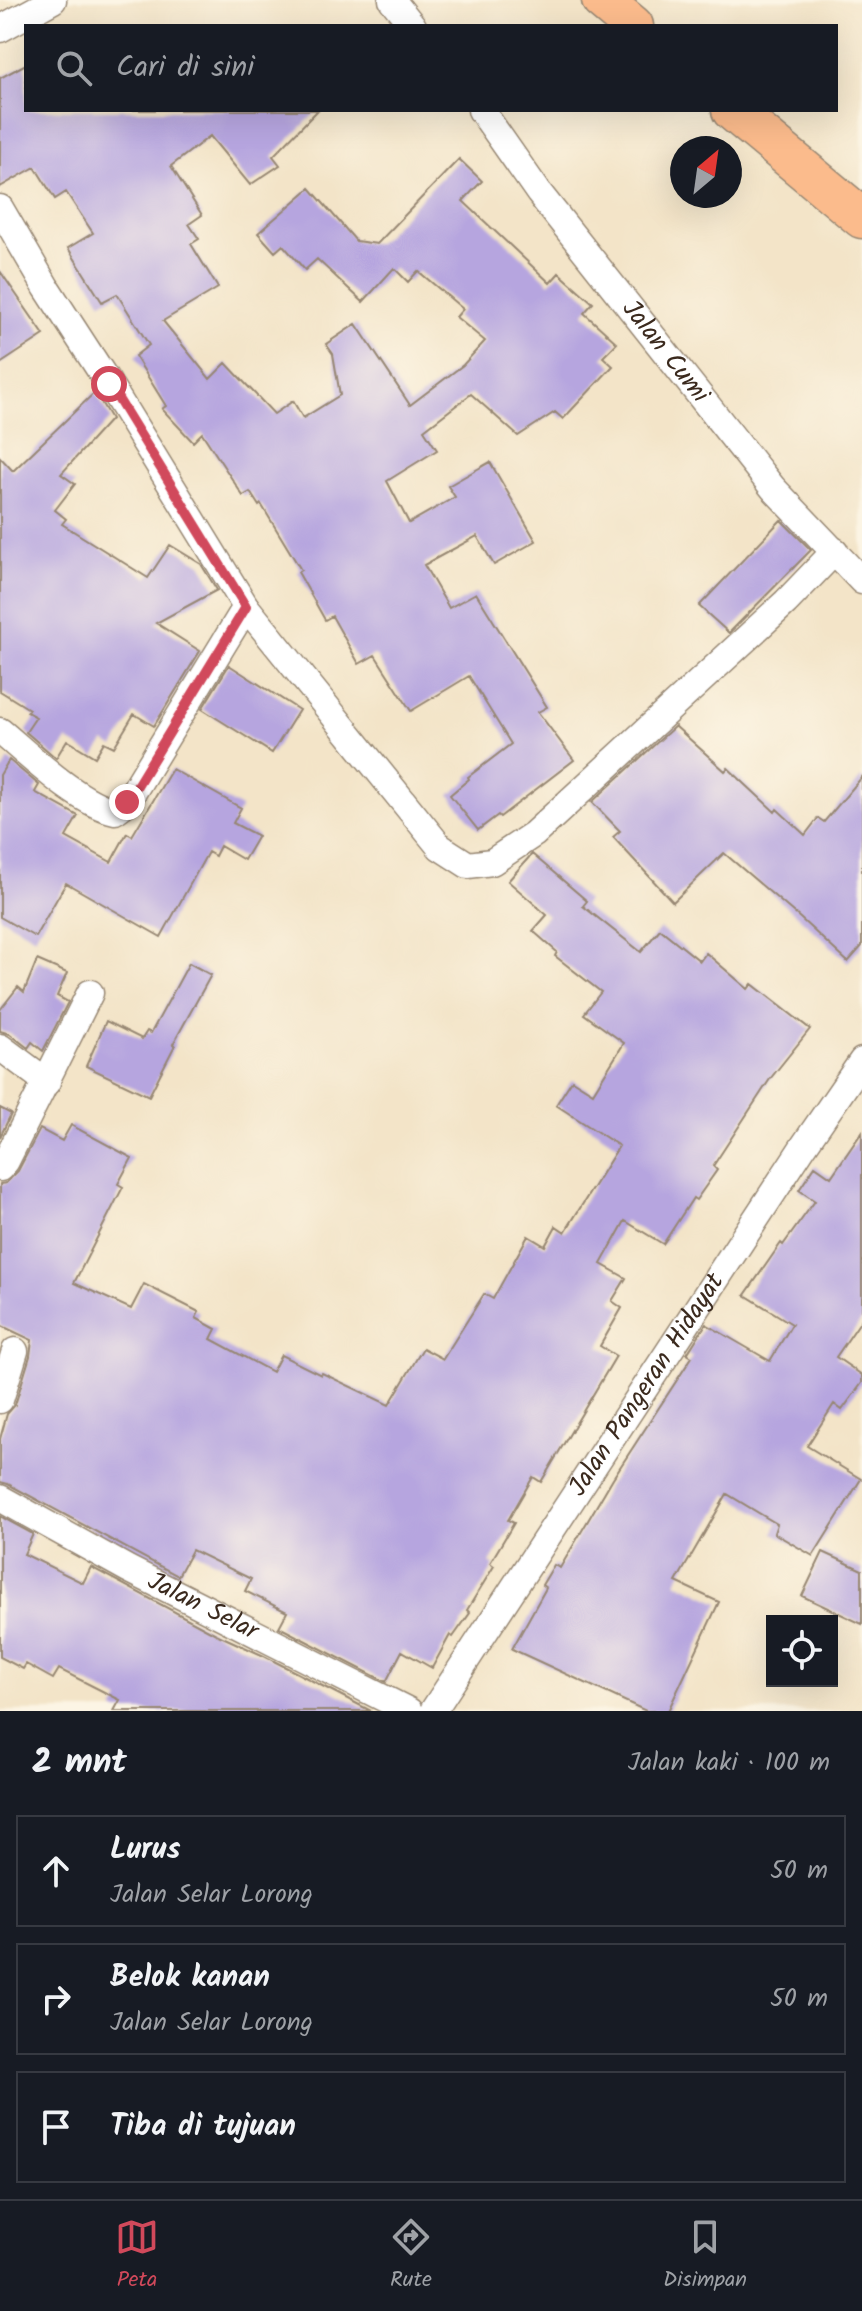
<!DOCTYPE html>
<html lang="id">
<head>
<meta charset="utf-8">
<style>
  :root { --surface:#171b24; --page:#20242c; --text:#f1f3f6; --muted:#9ea1a6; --line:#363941; --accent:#d1495b }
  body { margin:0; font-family:Kalam,sans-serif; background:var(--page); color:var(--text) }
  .controls { position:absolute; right:24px; bottom:24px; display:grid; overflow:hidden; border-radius:0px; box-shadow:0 8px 32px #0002 }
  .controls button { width:72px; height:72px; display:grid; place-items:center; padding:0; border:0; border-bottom:2px solid var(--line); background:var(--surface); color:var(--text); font:40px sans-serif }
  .compass { position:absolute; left:670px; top:136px; width:72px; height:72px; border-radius:50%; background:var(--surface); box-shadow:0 8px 32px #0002; rotate:29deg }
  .stop { position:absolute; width:24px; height:24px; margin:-18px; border:6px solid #d1495b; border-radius:50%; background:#fff }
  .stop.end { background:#d1495b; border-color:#fff; box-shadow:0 2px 8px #0008 }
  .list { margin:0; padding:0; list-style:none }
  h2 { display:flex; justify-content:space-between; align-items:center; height:104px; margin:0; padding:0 32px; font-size:34px }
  h2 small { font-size:26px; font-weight:400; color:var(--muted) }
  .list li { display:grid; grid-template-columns:52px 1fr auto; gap:24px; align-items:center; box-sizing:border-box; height:112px; margin:0 16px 16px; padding:0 16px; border:2px solid var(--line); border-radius:0px }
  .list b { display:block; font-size:30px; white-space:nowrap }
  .list p { margin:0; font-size:26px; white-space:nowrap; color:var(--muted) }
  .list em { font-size:26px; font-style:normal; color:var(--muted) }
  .icon { flex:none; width:44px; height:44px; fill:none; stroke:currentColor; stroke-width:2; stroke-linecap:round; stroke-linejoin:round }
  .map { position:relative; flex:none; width:862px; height:1711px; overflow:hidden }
  .search { position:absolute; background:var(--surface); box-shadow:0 8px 32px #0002; left:24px; right:24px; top:24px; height:88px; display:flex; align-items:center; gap:20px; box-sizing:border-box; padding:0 28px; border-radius:0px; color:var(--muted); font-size:30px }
  .sheet { height:488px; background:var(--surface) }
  nav { display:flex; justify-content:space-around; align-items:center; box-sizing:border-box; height:112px; border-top:2px solid var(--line); background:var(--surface); font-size:22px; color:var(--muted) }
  nav a { display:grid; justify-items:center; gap:4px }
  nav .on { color:var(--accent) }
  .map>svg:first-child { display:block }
  .building { fill:#b6a5df }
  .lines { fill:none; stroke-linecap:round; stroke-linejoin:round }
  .minor-casing { stroke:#978773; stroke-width:29 }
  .primary-casing { stroke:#978773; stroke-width:43 }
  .minor { stroke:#fff; stroke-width:26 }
  .primary { stroke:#fbbb8c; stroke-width:40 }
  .route { stroke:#d1495b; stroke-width:10 }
  .labels { text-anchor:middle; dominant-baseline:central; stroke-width:6; stroke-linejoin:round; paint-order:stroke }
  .street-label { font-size:26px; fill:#3b2a1e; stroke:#fcf5e5 }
</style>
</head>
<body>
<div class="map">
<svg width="862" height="1711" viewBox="0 0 862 1711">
  <rect width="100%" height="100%" fill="#fcf5e5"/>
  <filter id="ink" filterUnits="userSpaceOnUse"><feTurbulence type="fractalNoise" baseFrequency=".0125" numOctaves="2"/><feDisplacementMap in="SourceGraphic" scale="16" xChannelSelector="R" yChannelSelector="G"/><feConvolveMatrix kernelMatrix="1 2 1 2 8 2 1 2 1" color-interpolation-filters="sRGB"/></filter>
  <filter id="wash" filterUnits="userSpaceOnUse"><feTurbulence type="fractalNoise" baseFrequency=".006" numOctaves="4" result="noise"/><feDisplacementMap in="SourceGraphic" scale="32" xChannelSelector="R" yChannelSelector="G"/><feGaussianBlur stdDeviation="1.8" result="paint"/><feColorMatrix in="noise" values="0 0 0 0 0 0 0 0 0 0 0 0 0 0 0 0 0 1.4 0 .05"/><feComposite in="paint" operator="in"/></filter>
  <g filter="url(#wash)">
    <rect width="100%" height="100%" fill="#f3e4c8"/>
    <g id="blocks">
      <!-- building -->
      <path class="building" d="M26,64V110H318L273,156L280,165L250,185L210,136L171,166L202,215L189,224L199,239L191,244L218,288L163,321L210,379L226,363L274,414L293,401L303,418L340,395L333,354L326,344L356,324L410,405L463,365L485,341L456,317L463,309L418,271L408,282L394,268L363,302L317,259L305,270L283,245L275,252L258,233L310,188L356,241L377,244L459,159L482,181L463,201L550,283L559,273L593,303L584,313L617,343L603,357L613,366L563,419L555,412L518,436L471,394L424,430L437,450L387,481L409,523L455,497L448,486L490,462L536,541L494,565L477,536L424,565L449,608L476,593L547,707L538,712L574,760L500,817L498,815L478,830L450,795L469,779L468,777L511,744L469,676L411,711L375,655L359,664L332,616L325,620L298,572L301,570L261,504L259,506L250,492L243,496L202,433L193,442L162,409L166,406L135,356L149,345L117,294L102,302L68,248L93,233L66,192L55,199L35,167L0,187V78Z
        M0,271L44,335L0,364Z
        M95,392L111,419L61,474L75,484L55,510L66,519L62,524L148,578L170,545L201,564L217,590L156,623L200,651L154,726L134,714L114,747L104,742L95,757L67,740L56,758L26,732L36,717L27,712L29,709L0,691V457L13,471Z
        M781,520L811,550L729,633L699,606Z
        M229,665L299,710L272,753L202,709Z
        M675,726L725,771L728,768L775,812L777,809L805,835L818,818L824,822L862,777V946L848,962L800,918L724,853L673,902L613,837L620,831L592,802Z
        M9,760L39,785L35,792L78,816L66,837L111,862L127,833L132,836L172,769L241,808L233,823L258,836L244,860L220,846L215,856L208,852L161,937L66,883L35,937L0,917V775Z
        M532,854L587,901L583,906L641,952L660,929L700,961L706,953L748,989L752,984L810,1029L770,1079L713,1166L717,1170L696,1200L693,1198L663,1244L625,1221L601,1264L626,1278L612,1301L622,1308L600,1346L616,1356L541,1482L533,1477L508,1520L514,1523L490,1563L494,1566L467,1610L470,1613L453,1637L450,1635L432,1668L402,1651L386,1682L279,1627L287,1612L245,1591L251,1579L192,1550L178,1576L8,1484L0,1482V1439L7,1414L15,1405L30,1356L32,1340L0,1325V1184L6,1183L18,1171L40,1129L62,1141L71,1125L132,1158L118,1184L123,1187L74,1283L131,1309L144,1284L199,1312L196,1318L216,1329L211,1339L272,1372L281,1355L321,1375L322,1373L389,1405L423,1348L443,1359L484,1294L493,1299L528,1236L545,1246L556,1226L565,1232L619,1146L556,1105L572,1080L593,1093L624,1043L584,1014L601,992L555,956L557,952L533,931L547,915L508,881Z
        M37,960L67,973L57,996L68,1002L43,1051L32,1042L28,1048L10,1034L0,1031V1010L18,987L24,992Z
        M189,963L211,975L173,1044L175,1045L149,1096L86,1066L106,1021L142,1039L147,1031L151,1033Z
        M0,1108L11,1114L0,1137Z
        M862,1132V1319L836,1357L862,1375V1383L842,1410L834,1404L807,1446L861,1479L813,1556L774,1533L777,1524L727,1494L676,1582L719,1602L668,1711H646L512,1649L546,1588L542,1585L554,1565L560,1568L613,1478L692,1357L687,1354L706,1324L770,1361L792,1324L745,1295L781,1243L783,1245L815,1201L799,1190L815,1166L831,1177Z
        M0,1516L33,1534L24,1554L83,1583L91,1567L216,1634L264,1656L371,1711H114L120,1700L59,1669L53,1679L26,1664L23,1669L0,1657Z
        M823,1552L862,1570V1624L802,1596Z"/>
    </g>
  </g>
  <g filter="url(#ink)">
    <use href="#blocks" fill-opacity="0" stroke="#978773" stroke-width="2"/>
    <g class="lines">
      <!-- minor casing -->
      <g class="minor-casing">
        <g id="minor">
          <path d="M392,0L413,26"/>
          <path d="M0,29L53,0"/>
          <path id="s1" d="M481,110L539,193L773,488L862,581"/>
          <path d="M0,208L46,287L109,384L246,607L127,802L115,811C79,804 29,755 0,731"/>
          <path d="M246,607L440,847L468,865L492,862L534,834L786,602L835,551"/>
          <path d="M0,1047L47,1082"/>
          <path d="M0,1168L6,1161L90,993"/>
          <path d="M0,1400L15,1351"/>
          <path id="s2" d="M0,1498L128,1569L409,1711"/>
          <path id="s3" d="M433,1711L803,1147L862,1061"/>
        </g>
      </g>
      <!-- primary casing -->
      <g class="primary-casing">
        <path id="primary" d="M602,0L633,26
          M732,110L862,218"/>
      </g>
      <!-- minor -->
      <use href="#minor" class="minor"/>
      <!-- primary -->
      <use href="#primary" class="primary"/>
    </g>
  </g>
  <g class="lines" filter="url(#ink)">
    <!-- route -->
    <path class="route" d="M109,384L246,607L127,802"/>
  </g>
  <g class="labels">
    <!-- street labels -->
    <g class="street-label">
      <text stroke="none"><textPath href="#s1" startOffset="304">Jalan Cumi</textPath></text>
      <text stroke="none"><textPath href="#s3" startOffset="390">Jalan Pangeran Hidayat</textPath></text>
      <text stroke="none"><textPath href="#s2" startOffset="230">Jalan Selar</textPath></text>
    </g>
  </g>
</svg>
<div class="controls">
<button><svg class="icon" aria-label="locate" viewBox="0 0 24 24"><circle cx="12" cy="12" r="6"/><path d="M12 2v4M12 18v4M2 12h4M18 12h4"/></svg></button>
</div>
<svg class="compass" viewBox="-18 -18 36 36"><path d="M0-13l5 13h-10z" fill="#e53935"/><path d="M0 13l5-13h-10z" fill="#9ea1a6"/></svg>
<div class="stop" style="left:109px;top:384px"></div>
<div class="stop end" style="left:127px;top:802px"></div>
<div class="search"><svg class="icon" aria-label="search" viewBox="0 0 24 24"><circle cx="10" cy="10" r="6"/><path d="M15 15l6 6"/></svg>Cari di sini</div>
</div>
<section class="sheet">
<h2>2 mnt<small>Jalan kaki · 100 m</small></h2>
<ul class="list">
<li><svg class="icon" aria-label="ahead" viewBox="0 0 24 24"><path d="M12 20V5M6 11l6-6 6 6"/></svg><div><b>Lurus</b><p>Jalan Selar Lorong</p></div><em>50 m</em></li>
<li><svg class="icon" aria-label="right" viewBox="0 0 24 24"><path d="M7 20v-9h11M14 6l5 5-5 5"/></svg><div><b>Belok kanan</b><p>Jalan Selar Lorong</p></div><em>50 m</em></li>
<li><svg class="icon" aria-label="arrive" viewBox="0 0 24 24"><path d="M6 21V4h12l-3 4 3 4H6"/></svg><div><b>Tiba di tujuan</b></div></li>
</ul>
</section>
<nav>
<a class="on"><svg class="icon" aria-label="map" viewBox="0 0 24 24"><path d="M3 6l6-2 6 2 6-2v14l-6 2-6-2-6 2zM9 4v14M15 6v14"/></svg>Peta</a>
<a><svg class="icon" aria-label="directions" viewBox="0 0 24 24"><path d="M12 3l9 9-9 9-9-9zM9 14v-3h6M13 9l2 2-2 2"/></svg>Rute</a>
<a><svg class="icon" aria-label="saved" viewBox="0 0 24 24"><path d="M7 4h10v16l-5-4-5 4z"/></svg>Disimpan</a>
</nav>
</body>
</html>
